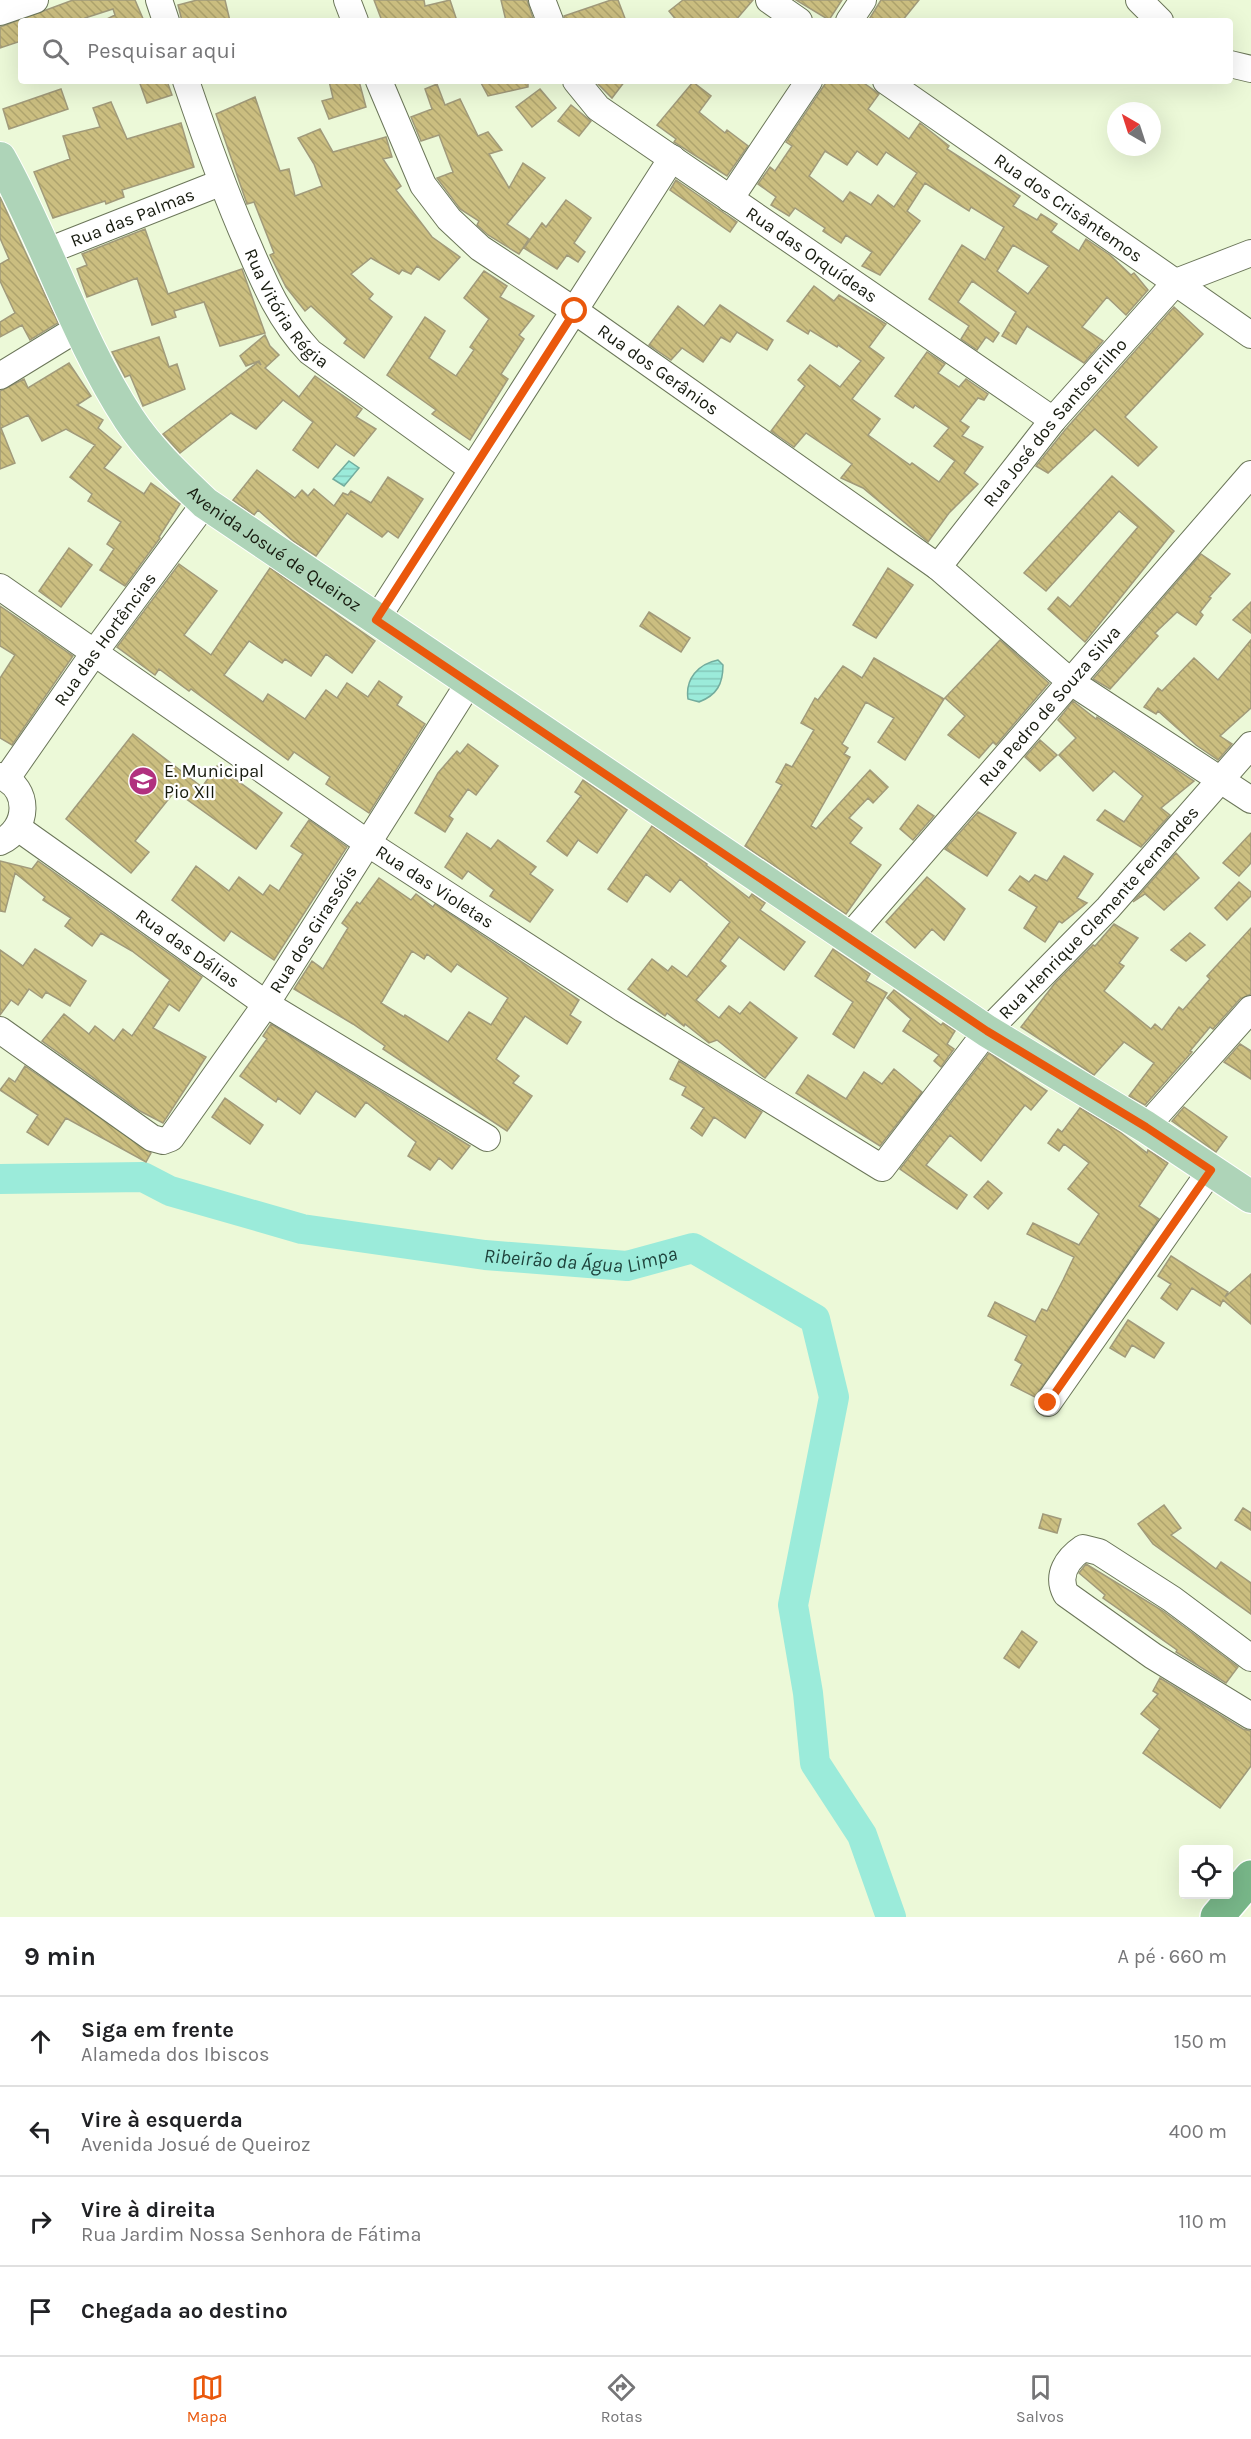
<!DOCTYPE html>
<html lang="pt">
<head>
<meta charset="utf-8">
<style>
  :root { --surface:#fff; --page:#f6f6f6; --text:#202124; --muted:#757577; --line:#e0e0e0; --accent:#ea580c }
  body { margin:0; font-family:Karla,sans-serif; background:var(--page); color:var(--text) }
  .controls { position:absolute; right:18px; bottom:18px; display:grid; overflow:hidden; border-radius:6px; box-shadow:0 6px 24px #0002 }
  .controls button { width:54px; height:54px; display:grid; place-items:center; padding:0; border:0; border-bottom:2px solid var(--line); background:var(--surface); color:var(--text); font:30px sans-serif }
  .compass { position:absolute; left:1107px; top:102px; width:54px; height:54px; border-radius:50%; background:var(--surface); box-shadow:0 6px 24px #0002; rotate:321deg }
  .stop { position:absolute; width:18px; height:18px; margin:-14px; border:4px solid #ea580c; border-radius:50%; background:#fff }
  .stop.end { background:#ea580c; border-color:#fff; box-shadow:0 2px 6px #0008 }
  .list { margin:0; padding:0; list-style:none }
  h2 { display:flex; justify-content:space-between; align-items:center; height:78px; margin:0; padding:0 24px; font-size:26px }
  h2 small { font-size:20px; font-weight:400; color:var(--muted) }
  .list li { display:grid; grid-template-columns:39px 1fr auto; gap:18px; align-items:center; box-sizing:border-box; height:90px; padding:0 24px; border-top:2px solid var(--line) }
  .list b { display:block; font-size:22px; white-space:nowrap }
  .list p { margin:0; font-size:20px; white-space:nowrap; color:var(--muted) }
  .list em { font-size:20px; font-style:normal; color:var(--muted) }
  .icon { flex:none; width:33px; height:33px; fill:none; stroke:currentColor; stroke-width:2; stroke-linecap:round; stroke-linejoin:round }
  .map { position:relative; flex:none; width:1251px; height:1917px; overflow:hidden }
  .search { position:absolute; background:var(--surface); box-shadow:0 6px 24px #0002; left:18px; right:18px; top:18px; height:66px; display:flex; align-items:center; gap:15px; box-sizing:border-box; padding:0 21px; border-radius:6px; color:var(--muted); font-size:22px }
  .sheet { height:438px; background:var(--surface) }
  nav { display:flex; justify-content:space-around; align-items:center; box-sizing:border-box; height:84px; border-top:2px solid var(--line); background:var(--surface); font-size:16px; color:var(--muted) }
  nav a { display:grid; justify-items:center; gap:3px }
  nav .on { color:var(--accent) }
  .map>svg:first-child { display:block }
  .water { fill:url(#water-rules); stroke:#73ac9d; stroke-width:1.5 }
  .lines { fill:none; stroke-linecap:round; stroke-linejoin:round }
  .river { stroke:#9bebda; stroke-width:30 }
  .building { fill:url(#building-back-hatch); stroke:#a19a7a; stroke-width:1.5; fill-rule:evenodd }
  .minor-casing { stroke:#6b7659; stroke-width:28 }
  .major-casing { stroke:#fff; stroke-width:34 }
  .highway-casing { stroke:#fff; stroke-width:36 }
  .minor { stroke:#fff; stroke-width:26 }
  .major { stroke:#aed4b8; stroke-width:32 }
  .highway { stroke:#78b789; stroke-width:33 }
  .route { stroke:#ea580c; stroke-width:8 }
  .labels { text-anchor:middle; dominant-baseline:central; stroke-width:4.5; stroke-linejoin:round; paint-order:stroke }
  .street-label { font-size:18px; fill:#161a0e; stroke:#fff }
  .poi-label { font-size:18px; fill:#161a0e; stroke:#fff; text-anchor:start }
  .water-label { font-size:20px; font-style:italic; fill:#1f443d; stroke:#fff }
</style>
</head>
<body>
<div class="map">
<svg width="1251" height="1917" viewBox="0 0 1251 1917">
  <defs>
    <pattern id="water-rules" width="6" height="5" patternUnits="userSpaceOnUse" patternTransform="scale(1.5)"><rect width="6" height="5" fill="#9bebda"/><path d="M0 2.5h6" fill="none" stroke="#85c9ba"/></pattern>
    <pattern id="building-back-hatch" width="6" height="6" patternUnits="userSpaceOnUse" patternTransform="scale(1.5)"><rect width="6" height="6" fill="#cbbe80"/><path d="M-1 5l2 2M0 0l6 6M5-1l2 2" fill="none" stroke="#aea36d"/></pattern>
  </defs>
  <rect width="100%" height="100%" fill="#ecf9d8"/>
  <!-- water -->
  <path class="water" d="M349,461L359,468L344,486L333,479Z
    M718,660L723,665C723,684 717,695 699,702L688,699C685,679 698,664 718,660Z"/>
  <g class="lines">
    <!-- river -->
    <path class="river" id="s1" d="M0,1179L143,1177L170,1191L302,1229L485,1255L627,1266L693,1248L815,1319L834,1397L793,1605L808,1693L815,1763L862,1835L891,1917"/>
  </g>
  <!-- building -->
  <path class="building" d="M73,0H135L144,21H103L115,15L113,9L85,18L86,21H21V41L0,48V27Z
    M197,0H225L230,21H182L178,5Z
    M374,0H424L425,6L450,0L457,21H382Z
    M501,0H527L533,18L506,21Z
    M611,0H618L626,21H565L564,16Z
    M683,0H753L735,21H677L669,11Z
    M796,0H842L829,20Z
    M881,0H919L902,21H868Z
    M139,81H167L172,95L147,103Z
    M329,81H359L366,107L329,119L322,101L333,98Z
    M480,81H528V87L488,96Z
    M595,81H625L612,98Z
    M827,81H861L879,94L868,109L909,139L920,123L949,146L947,149L1020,196L1013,206L1037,220L1041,214L1057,224L1051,232L1079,251L1086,239L1110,255L1131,275L1134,273L1148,290L1126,315L1107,297L1082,327L1103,341L1084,363L1027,326L1016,344L1002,336L1016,312L972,281L958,302L999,333L993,342L986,337L977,350L961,339L969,326L929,299L962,245L985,260L1004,227L971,207L969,211L925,183L907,211L920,221L880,275L862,266L872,252L846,235L841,243L823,231L825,228L795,208L789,216L771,205L776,197L758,184L770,167L775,171L792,146L786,142ZM825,151L847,165L857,151L877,165L886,152L917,173L894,207L878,195L871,205L850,192L843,202L809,176ZM1013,245L1049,266L1028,294L997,271Z
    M693,82L711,96L699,112L725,133L727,130L748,146L727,176L674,142L676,139L657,125Z
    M437,84L445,105L460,99L478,136L488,132L502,150L489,154L509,188L523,163L545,178L507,224L529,239L519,254L488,235L477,225L479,221L460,209L437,178L453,172L439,135L421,141L411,117L432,109L425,89Z
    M61,89L68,109L9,129L3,109Z
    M540,89L556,108L532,127L516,107Z
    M255,97L280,171L289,169L295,196L322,186L314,164L298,138L320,129L333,152L386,137L392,157L383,159L401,186L396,190L432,237L460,257L439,280L417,266L411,274L402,270L399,274L371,258L351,274L373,294L369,299L392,317L364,358L344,343L347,339L311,306L305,311L286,287L270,255L274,253L254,202L247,204L216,114Z
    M111,102L127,139L181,123L194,167L122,190L124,197L106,204L105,201L53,218L34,172L70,159L63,136L100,127L93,108Z
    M571,105L591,121L579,136L558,121Z
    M676,180L737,222L730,232L670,190Z
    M0,197L58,323L30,340L22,325L0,337V322L15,313L0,281V264L9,259L0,238Z
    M566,200L591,218L574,243L585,252L578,262L567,255L557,269L524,248L542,223L546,227Z
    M145,229L168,294L242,269L265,333L220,346L204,302L174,311L176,317L152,325L137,278L87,297L77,269L87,265L82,254Z
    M484,271L507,286L500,297L534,316L519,335L524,339L501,374L508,379L470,440L432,414L436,410L387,375L425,317L445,331L429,358L456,376L474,350L470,347L489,319L464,298Z
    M814,286L834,301L839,295L886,324L869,347L884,358L852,399L880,419L868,435L910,465L912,463L939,482L955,461L934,446L949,428L915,405L913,408L895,396L927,352L945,364L938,373L959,387L966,379L988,394L984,400L978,398L960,421L969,427L962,436L983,447L964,473L978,484L949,513L928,542L863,488L841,478L852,464L806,433L794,447L771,431L805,386L798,380L810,365L840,387L861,361L838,345L837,347L810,330L808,334L787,321Z
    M720,305L773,340L767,350L737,332L730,342L721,337L703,362L682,348L671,360L649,345L678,306L704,326Z
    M1174,307L1203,334L1125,417L1157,447L1138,466L1095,429L1048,473L1036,466L1065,430Z
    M265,335L270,346L279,355L265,368L299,397L315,376L362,409L356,417L376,429L354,456L336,444L318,468L293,450L313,422L283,400L256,429L231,413L180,453L163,434L258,362L261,365L259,361L246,366L240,356Z
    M159,337L169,367L177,364L185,389L143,406L130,375L125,377L112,352Z
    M69,363L91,396L77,405L103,420L98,428L121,447L104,468L144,494L151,483L180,504L159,537L160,538L125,586L100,570L114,549L107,544L121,522L88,501L92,494L70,477L95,445L66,429L42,441L28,415L1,428L15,463L0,469V391L24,379L28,388Z
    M257,470L295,498L302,490L308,496L314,489L334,506L343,493L348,495L351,491L371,503L388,477L423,499L398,538L388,531L382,537L347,513L316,556L293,541L258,510L254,515L233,500Z
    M1112,476L1174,531L1085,642L1048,609L1058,597L1070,607L1138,527L1119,511L1046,591L1024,573Z
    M69,548L92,565L61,607L39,591Z
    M1201,554L1230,574L1209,597L1211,598L1200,612L1203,615L1196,625L1177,612L1155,633L1158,636L1110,689L1093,679Z
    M179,564L217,591L184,635L211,655L270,568L375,641L352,673L326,654L311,676L285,659L282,663L249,641L224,675L263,702L268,694L305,719L326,690L337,698L347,683L368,697L379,681L402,697L397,705L425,724L369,813L326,784L330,777L294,752L288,760L191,689L189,691L159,669L155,675L117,647Z
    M888,568L913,585L876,638L853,625Z
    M1251,602V633L1233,620Z
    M0,606L73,656L12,745L0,738V678L15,655L0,646Z
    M649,612L690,638L681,652L640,626Z
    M1000,640L1049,683L996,745L993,742L979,758L948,735L965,716L945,698Z
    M1251,640V708L1220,736L1232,744L1218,760L1196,745L1158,711L1156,714L1144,707L1158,688L1162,691L1194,658L1218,680Z
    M874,658L944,699L905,760L878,742L894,718L866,702L842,744L848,748L844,754L850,757L811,826L816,829L870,770L888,787L873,803L868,798L849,818L862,828L850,843L881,865L846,914L745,846L782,785L776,782L786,764L792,767L814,730L801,723L815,698L818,700L843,666L862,678Z
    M1073,701L1096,719L1097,717L1194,781L1161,808L1170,815L1141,847L1097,820L1105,810L1124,822L1143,796L1114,771L1093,791L1059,755L1076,738L1058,720Z
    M133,734L202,787L217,766L282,813L256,849L175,791L135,841L149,852L131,873L66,819Z
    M1040,740L1057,755L1040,771L1025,757Z
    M468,744L498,766L476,795L468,789L449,816L453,819L445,832L415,813L438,773L457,751L460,754Z
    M583,780L627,810L597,853L578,840L567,856L547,841L581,796L575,792Z
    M918,805L934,816L913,840L900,829Z
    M978,812L1016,833L987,876L945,849Z
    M309,820L347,847L274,960L231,931L224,941L172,900L196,866L229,891L239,877L263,895L270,885L279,891L303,854L291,846Z
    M652,826L707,864L706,865L749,898L752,894L765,903L760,910L805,942L784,970L739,937L720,961L726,966L696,1000L719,1018L729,1006L740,1014L750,1002L797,1038L765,1078L717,1040L709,1043L685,1024L684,1026L667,1013L665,1016L628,989L652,959L668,971L672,966L687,977L730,922L680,879L670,892L646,874L627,902L608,889Z
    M467,833L491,849L498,840L536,867L530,874L553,890L530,922L490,896L494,890L468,871L462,879L445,867Z
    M1251,833V863L1239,876L1223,863Z
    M1176,853L1199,878L1164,910L1145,894L1133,902Z
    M1064,856L1093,874L1077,898L1087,903L1062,923L1059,921L1045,942L1024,928L1037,907L1009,890L1020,876L1029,882L1035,875L1047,881Z
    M0,861L32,869L38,861L202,977L179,1011L169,1004L153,1028L206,1057L163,1123L140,1111L42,1041L64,1014L89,1034L95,1026L114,1041L123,1029L132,1036L170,980L132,951L101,933L92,946L65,926L71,918L43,900L45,897L15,873L5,912L0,911Z
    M927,877L965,909L944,940L932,929L915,948L886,922Z
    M379,878L411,900L416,894L433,907L435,904L579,1000L570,1015L581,1022L567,1044L525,1016L496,1059L519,1076L513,1083L532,1096L507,1131L383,1049L385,1046L353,1024L294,989L312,961L323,969L348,928L342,923L357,902L360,904ZM412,951L424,959L427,954L451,972L457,964L508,998L491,1025L469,1012L448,1042L405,1015L404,1017L381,1003Z
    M1239,882L1251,892V896L1227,920L1215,908Z
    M1114,924L1138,938L1119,963L1124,966L1104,991L1151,1029L1155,1024L1162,1030L1179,1007L1183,1010L1210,979L1207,976L1251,928V994L1240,999L1213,1029L1210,1027L1190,1051L1192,1052L1145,1105L1129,1096L1154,1063L1124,1042L1094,1075L1021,1027L1055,983L1093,945L1095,946Z
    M1190,933L1205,945L1186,961L1171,950Z
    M35,949L86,981L70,1006L46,992L42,998L29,989L18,1005L11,1000L0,1015V950L23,966Z
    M833,949L870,974L866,981L887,993L854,1048L833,1034L853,1002L815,976Z
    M894,990L941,1025L943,1023L955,1031L947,1044L954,1049L941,1067L934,1061L939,1055L903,1031L911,1019L887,998Z
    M271,1024L470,1146L452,1169L439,1158L430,1170L408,1156L416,1142L366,1102L355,1117L316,1091L300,1114L278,1098L276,1102L240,1076L267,1039L263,1036Z
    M1240,1044L1251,1051V1079L1224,1062Z
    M989,1053L1047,1091L1031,1110L1025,1105L981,1161L950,1135L926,1165L967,1195L957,1209L900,1169Z
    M679,1061L762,1112L745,1138L714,1117L702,1136L691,1128L704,1108L682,1095L686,1087L670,1079Z
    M25,1066L151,1153L146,1162L66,1118L48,1145L27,1132L38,1115L0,1090L9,1078L15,1082Z
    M894,1069L922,1092L880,1146L796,1093L808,1075L846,1099L864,1072L882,1084Z
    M225,1098L263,1125L250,1144L212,1117Z
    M1184,1107L1227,1137L1216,1152L1172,1121Z
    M1080,1108L1120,1132L1147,1153L1148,1150L1168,1163L1139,1206L1159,1219L1035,1397L1011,1385L1022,1364L1015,1360L1027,1336L988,1316L995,1302L1035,1322L1042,1309L1047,1311L1063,1280L1074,1257L1027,1234L1033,1223L1079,1245L1099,1214L1068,1189L1089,1163L1064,1144L1059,1151L1048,1143L1058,1129L1062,1132Z
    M988,1181L1002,1193L988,1209L974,1197Z
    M1171,1256L1228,1292L1225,1297L1251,1274V1324L1223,1300L1220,1306L1192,1288L1177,1310L1161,1298L1171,1284L1158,1276Z
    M1128,1320L1164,1343L1154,1358L1132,1345L1125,1357L1110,1348Z
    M1164,1505L1181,1528L1171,1535L1216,1569L1221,1562L1251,1583V1614L1153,1544L1138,1524Z
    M1243,1508L1251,1513V1530L1235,1520Z
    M1043,1514L1061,1519L1057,1533L1039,1528Z
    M1086,1564L1163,1611L1238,1667L1226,1683L1176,1652L1177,1650L1103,1598L1105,1595L1079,1573Z
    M1022,1631L1037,1642L1019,1668L1004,1658Z
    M1160,1678L1243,1729L1251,1731V1766L1220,1808L1143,1753L1160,1729L1141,1714L1158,1694L1153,1691Z"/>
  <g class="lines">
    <!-- minor casing -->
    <g class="minor-casing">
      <g id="minor">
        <path d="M159,0L166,21"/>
        <path d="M347,0L355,21"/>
        <path d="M542,0L550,21"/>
        <path d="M769,0L799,21"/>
        <path d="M1139,0L1160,21"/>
        <path d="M0,12L35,0"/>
        <path d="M849,21L863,0"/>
        <path d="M1230,64L1251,69"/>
        <path id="s2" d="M186,81C205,137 224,191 248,245C265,285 280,320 310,352L472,469"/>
        <path id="s3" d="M379,81L423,185L449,219L480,248L575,311L938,567L1071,682L1251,800"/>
        <path id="s4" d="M576,81L598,108L1053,420"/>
        <path id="s5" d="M886,81L1251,335"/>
        <path d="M730,199L809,81"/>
        <path id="s6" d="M45,252L220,183"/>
        <path d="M0,376L80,327"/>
        <path id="s7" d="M938,567L1053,420L1176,282L1251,253"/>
        <path id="s8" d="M0,587L369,844L623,1009L882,1168L987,1031L1108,908L1251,745"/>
        <path d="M376,620L672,158"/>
        <path d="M0,776C31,788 29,829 0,842"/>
        <path id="s9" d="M7,778L94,653L205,503"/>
        <path id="s10" d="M18,828L266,1004L487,1138"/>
        <path id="s11" d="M849,937L1251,474"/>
        <path id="s12" d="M0,1030L152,1138L163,1141L171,1138L266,1004L469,683"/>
        <path d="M1146,1127L1251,1009"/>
        <path d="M1048,1403L1211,1170"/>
        <path d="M1251,1658L1172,1599L1099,1552L1083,1548C1067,1559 1056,1575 1066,1594L1153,1656L1251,1716"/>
      </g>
    </g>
    <!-- major casing -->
    <g class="major-casing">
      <g id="major">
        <path id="s13" d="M0,158C47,242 76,338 129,419C150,451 178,477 205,503L987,1031L1146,1127L1251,1197"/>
      </g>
    </g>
    <!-- highway casing -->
    <g class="highway-casing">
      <path id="highway" d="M1217,1917L1251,1877"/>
    </g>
    <!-- minor -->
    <use href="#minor" class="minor"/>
    <!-- major -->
    <use href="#major" class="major"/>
    <!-- highway -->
    <use href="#highway" class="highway"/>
  </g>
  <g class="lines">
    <!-- route -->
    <path class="route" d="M575,311L376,620L987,1031L1146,1127L1211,1170L1048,1403"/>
  </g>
  <!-- icons -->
  <defs>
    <g id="school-disc" transform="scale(1.5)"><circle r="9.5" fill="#b1317f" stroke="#fff"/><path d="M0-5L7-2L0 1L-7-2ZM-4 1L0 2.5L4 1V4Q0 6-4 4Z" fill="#fff"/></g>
  </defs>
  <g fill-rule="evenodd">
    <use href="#school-disc" x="143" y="781"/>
  </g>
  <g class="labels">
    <!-- street labels -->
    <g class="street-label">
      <text stroke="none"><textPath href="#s5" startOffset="222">Rua dos Crisântemos</textPath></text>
      <text stroke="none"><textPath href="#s6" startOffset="94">Rua das Palmas</textPath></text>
      <text stroke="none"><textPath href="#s4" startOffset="294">Rua das Orquídeas</textPath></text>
      <text stroke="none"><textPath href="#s2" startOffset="250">Rua Vitória Régia</textPath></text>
      <text stroke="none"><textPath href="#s3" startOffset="414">Rua dos Gerânios</textPath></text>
      <text stroke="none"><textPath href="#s7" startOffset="186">Rua José dos Santos Filho</textPath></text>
      <text stroke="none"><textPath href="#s13" startOffset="488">Avenida Josué de Queiroz</textPath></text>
      <text stroke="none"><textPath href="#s9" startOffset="170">Rua das Hortências</textPath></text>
      <text stroke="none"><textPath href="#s11" startOffset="306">Rua Pedro de Souza Silva</textPath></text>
      <text stroke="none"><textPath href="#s8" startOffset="528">Rua das Violetas</textPath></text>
      <text stroke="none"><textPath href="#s8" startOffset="1392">Rua Henrique Clemente Fernandes</textPath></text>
      <text stroke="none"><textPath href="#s12" startOffset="459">Rua dos Girassóis</textPath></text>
      <text stroke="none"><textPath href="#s10" startOffset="208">Rua das Dálias</textPath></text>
    </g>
    <!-- poi labels -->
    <g class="poi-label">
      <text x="164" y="771">E. Municipal<tspan x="164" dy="21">Pio XII</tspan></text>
    </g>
    <!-- water labels -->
    <g class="water-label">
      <text stroke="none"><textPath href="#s1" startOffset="592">Ribeirão da Água Limpa</textPath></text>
    </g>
  </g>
</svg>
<div class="controls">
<button><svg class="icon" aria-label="locate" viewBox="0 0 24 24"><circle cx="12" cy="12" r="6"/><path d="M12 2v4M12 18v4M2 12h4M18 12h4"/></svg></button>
</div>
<svg class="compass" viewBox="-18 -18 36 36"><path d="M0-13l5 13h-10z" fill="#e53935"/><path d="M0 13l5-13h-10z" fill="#757577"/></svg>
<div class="stop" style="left:575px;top:311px"></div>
<div class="stop end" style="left:1048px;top:1403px"></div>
<div class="search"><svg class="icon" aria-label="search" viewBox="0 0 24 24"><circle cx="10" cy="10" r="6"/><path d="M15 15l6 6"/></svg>Pesquisar aqui</div>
</div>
<section class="sheet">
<h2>9 min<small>A pé · 660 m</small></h2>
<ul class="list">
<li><svg class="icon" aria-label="ahead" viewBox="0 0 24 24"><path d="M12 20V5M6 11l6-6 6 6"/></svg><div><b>Siga em frente</b><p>Alameda dos Ibiscos</p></div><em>150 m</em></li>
<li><svg class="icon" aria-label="left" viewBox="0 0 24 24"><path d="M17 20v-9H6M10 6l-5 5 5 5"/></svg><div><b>Vire à esquerda</b><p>Avenida Josué de Queiroz</p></div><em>400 m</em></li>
<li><svg class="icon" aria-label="right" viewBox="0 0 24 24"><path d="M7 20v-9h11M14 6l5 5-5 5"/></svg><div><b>Vire à direita</b><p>Rua Jardim Nossa Senhora de Fátima</p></div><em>110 m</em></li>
<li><svg class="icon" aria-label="arrive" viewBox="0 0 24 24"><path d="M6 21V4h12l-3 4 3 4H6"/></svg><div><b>Chegada ao destino</b></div></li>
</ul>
</section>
<nav>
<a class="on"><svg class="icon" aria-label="map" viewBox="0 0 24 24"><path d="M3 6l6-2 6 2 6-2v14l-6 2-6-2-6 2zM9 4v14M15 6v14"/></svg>Mapa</a>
<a><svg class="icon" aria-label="directions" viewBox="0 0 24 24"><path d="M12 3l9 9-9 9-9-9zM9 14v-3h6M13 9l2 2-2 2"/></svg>Rotas</a>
<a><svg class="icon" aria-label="saved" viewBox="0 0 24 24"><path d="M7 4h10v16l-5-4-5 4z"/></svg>Salvos</a>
</nav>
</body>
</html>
